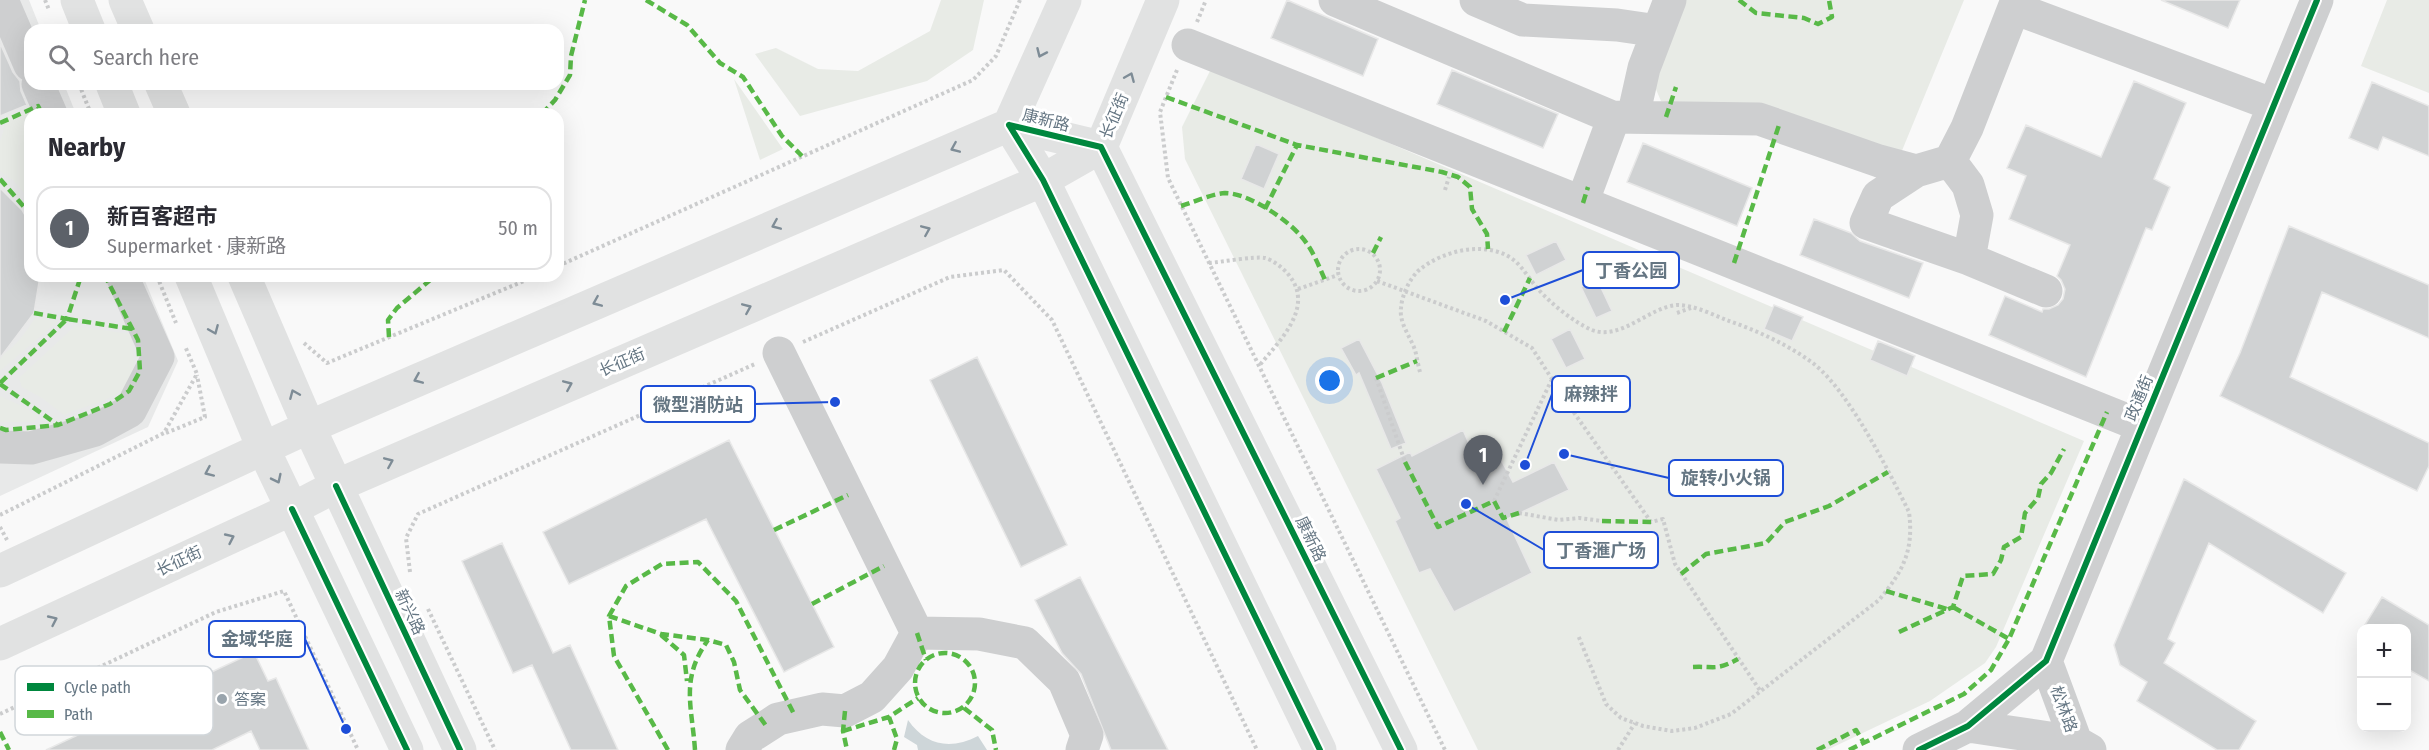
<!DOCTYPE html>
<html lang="en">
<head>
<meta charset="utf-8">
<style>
  :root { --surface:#fff; --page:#f2f2f3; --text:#2b2b33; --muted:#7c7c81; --line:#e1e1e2; --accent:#5c6169 }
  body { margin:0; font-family:"Fira Sans Condensed","Noto Sans SC",sans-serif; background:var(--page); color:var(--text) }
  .controls { position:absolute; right:18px; bottom:18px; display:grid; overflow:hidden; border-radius:12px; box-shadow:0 6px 24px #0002 }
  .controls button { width:54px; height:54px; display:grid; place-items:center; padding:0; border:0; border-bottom:2px solid var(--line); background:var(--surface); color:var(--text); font:30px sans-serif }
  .you { position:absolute; left:1330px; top:381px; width:21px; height:21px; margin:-15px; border:4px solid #fff; border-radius:50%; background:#1a73e8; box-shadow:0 0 0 9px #1a73e833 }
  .badge { display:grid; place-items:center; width:39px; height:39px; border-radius:50%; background:var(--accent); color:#fff; font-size:20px; font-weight:700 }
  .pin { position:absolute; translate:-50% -50px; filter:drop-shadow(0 2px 3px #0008) }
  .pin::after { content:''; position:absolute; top:32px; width:21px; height:18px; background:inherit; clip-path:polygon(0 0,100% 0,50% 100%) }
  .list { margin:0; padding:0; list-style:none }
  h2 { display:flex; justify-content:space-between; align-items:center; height:78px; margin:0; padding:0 24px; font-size:26px }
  h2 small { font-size:20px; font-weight:400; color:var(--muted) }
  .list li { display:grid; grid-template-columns:39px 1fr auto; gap:18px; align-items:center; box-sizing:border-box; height:84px; margin:0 12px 12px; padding:0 12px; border:2px solid var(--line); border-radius:18px }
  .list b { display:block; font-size:22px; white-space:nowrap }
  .list p { margin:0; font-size:20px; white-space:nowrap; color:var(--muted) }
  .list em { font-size:20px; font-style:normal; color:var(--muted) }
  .icon { flex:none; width:33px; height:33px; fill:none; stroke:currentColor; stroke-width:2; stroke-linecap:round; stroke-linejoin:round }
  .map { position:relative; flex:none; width:2429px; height:750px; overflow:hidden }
  .search { position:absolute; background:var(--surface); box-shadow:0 6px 24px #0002; left:24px; top:24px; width:540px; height:66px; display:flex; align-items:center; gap:15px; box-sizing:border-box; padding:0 21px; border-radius:18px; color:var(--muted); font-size:22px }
  .panel { position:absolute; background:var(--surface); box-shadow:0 6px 24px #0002; left:24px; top:108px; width:540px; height:174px; border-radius:18px }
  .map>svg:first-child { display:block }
  .built { fill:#e8e9e9 }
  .green { fill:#e8ebe6 }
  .water { fill:#ced6d9 }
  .building { fill:#d0d2d3; stroke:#e8e8e8; stroke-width:1.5 }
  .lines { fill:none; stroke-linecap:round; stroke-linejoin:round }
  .path { stroke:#cbcccd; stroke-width:4; stroke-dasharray:3 3; stroke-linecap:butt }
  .minor { stroke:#cecfd0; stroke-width:33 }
  .major { stroke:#e1e2e2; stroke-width:33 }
  .quiet { stroke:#58b947; stroke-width:4.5; stroke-dasharray:9 4.5; stroke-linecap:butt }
  .cycleway-casing { stroke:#fff; stroke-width:10 }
  .cycleway { stroke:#00873e; stroke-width:6 }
  .oneway { stroke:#7e8c96 }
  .poi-dot { fill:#99a4ac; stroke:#fff; stroke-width:2 }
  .labels { text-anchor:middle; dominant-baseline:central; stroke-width:6; stroke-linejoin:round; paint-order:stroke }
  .street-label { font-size:16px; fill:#657683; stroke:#fff }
  .poi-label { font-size:16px; fill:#657683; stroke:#fff; text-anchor:start }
  .key { fill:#fff; stroke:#d1d6da; stroke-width:1.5 }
  .key-label { font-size:16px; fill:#657683 }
  .leader { fill:none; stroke:#1d4ed8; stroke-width:2 }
  .callout-dot { fill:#1d4ed8; stroke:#fff; stroke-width:2 }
  .callout { fill:#fff; stroke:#1d4ed8; stroke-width:2 }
  .callout-label { font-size:18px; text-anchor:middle; font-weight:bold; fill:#657683 }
</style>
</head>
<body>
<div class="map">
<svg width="2429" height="750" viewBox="0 0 2429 750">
  <rect width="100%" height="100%" fill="#f9f9f9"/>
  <!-- built -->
  <path class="built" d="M0,0H29L41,30H30V84H64L76,114H30V276H143L178,361L148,427L0,496Z"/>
  <!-- green -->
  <path class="green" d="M941,0H984L973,50L927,81L800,116L755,54L776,48L818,69L858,71L930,31Z
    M1669,0H1964L1901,153L1661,101L1649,73Z
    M2387,0H2429V93L2361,66Z
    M1212,67L2084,441L1996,647L1985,663L1930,701L1827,750H1478L1185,159L1182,127Z
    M734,79L783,149L760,160Z
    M36,103V114H30V200L14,181L0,171V141L9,114H25L26,108Z
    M36,317L58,321L0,371V356C16,348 26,331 36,317Z
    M75,326L130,334C145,398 113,395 64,415L42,398L22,387L19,378Z
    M0,396L24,407L37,416L35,422H0Z"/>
  <!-- water -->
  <path class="water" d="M908,720C926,746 951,750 978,736L987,750H918L917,745L904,737Z"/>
  <!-- building -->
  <path class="building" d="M1287,0L1378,39L1363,76L1271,38Z
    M2161,0H2240L2228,28Z
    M0,43L13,72L20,81L21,91L27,105L0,116Z
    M1452,70L1558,114L1543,148L1437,104Z
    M2134,81L2186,103L2154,179L2170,187L2152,230L2146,228L2086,377L1989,335L2005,296L2042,312L2043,309H2049L2058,305L2063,299L2065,289L2061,280L2057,276L2070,245L2009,219L2026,176L2007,168L2026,125L2101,157Z
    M2372,82L2429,106V156L2383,137L2378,150L2349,138Z
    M1643,143L1752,188L1737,226L1627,182Z
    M1256,144L1279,154L1264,189L1241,179Z
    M0,188L22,210L30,224V276H40L34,313L0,358Z
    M1814,219L1851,233L1860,241L1923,263L1909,298L1800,255Z
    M2289,226L2429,285V338L2322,292L2290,377L2429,443V466L2417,491L2220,396L2240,353Z
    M1556,241L1566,260L1536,275L1526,255Z
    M1597,279L1612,311L1596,318L1581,287Z
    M1774,305L1803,317L1792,341L1764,329Z
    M1570,329L1585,359L1566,368L1551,339Z
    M1359,339L1382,383L1406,443L1391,449L1359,373L1356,375L1341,348Z
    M1878,341L1915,356L1907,376L1870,360Z
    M977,357L1067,545L1021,567L930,380Z
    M1463,430L1478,464L1499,456L1513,482L1554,462L1569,490L1507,519L1532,573L1454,612L1430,569L1419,573L1395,521L1400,518L1376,469L1410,452L1412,456Z
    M729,440L834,647L784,672L706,519L569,584L543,532Z
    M2184,479L2346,573L2323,613L2209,543L2168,639L2175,643L2164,663L2256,721L2239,750H2217L2137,701L2147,682L2120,665L2114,645Z
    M502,543L553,653L570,645L618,750H571L532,665L513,673L462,561Z
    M1080,577L1168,750H1111L1081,674L1062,653L1035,600Z
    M2382,597L2429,625V681L2406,668V628H2363Z
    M254,652L268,681L276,678L309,750H260L251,731L212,750H46Z"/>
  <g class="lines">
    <!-- path -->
    <path class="path" d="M45,0L49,10
      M1197,22L1206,0
      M1177,70L1160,112L1168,178L1445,750
      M79,84L91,114
      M1445,190L1449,177
      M1338 270a21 21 0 1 1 42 0a21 21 0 1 1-42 0Z
      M1209,263C1222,262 1254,256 1265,258C1273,260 1283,268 1288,274C1316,307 1279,341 1259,366
      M558,266L973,80L996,56L1020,0
      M157,276L176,323
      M1377,281L1486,321L1532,348L1570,407L1651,522L1663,519L1675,564L1761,692
      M1298,289L1338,275
      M1677,313L1691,308
      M803,342L950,277L1004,270L1052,320L1257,750
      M304,343L327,363L536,276
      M1420,372C1418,365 1417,357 1415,350C1410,336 1399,323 1401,308C1402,295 1409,280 1418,271C1442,250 1489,239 1515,261C1524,269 1530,280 1538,289C1550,303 1575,323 1592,330C1621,341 1649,307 1677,305C1695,305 1713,315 1729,321C1758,331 1789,345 1814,364C1850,393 1888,470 1909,512C1914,551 1903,571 1879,600L1731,714L1695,728L1672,731L1643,726L1621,718L1606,704L1578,635
      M1376,378L1405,462
      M166,433L205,417L197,375
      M1494,501L1552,379
      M1519,513L1559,520L1579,518L1602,521
      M0,515L164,433L197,374L185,346
      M0,527L7,540
      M410,572L406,538L418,514L755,364
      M428,609L495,750
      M0,714L216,612L284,591L358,750
      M1618,750L1635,723"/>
    <!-- minor -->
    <path class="minor" d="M2,0L30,65
      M1335,0L1612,117L1759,119L1879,161L1916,171L1950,161L1967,128L2017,0
      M1476,0L1523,20L1617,25L1658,31
      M2014,8L2274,105
      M1188,45L2142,426
      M38,84L51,114
      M1633,117L1644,68L1670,0
      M1950,161L1968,185L1977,215L1969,259L2046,291
      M1916,171L1878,196L1866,223L1969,259
      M1588,187L1614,117
      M779,353L917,633
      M0,447L31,448L95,430L130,411L158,357L122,276
      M2046,661L2076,742L2090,750
      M1968,726L2076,742
      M742,750L750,737L778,719L822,709L845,711L872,697L898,668L917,633L979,634L1025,643L1064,681L1087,735L1082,750
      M1919,750L1968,726L2046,661L2317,0"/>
    <!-- major -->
    <path class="major" d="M77,0L89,30
      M125,0L138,30
      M112,84L124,114
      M161,84L174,114
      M1009,125L1101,147L1401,750
      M1009,125L1043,180L1320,750
      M191,276L263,448L407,750
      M244,276L309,427L460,750
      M0,571L309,427L1009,125L1065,0
      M0,644L292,509L336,486L1043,180L1101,147L1163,0"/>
    <!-- quiet -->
    <path class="quiet" d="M646,0L687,25L720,63L743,77L782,136L802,156
      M1739,0L1756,13L1804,18L1818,24L1832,17L1829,0
      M1166,97L1297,145L1442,172L1458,177L1470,187L1472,209L1487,234L1488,249
      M542,114L555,100L570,75L571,56L585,0
      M1666,117L1676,87
      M0,123L38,106L42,114
      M0,179L30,214
      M1583,203L1588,187
      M1181,206C1195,202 1211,194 1225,193C1248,193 1285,218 1300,235C1312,248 1318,264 1325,280
      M1265,209L1297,145
      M1373,253L1381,237
      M1734,263L1779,125
      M34,313L67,319L81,276
      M1504,332L1530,278
      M389,337L388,320L397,308L435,276
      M1376,378L1417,361
      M0,383L67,319L133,329
      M0,384L58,425
      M0,428L6,430L58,425L110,404L129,391L140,371L138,340L105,276
      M1405,462L1438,527L1494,501L1503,518L1519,513
      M1602,521L1651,522
      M774,530L848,495
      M1681,574L1706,554L1766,543L1785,522L1829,506L1888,472
      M1886,591L1947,609
      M812,604L884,566
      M1953,607L2009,639
      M609,616L661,634L708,640L726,645L734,662L740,690L767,727
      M1899,632L1953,607L1963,576L1993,574L2001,560L2004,547L2021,537L2025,513L2038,498L2041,484L2051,473L2064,449
      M917,633L926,660
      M661,635L684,655L687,681
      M915 683a30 30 0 1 1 60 0a30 30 0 1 1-60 0Z
      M1693,667C1715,666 1716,671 1738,659
      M964,708L992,730L996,750
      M845,711L843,731L847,750
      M843,731L889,717
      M0,732L9,750
      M668,750L614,656L609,616L626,586L662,564L698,562L736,601L795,716
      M695,750C692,706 680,679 708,640
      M894,750L897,739L889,717L918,698
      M1817,750L1856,730L1864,743
      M1849,750L1964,694L1991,670L2009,639L2107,412"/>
    <!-- cycleway casing -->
    <g class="cycleway-casing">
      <path id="cycleway" d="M1009,125L1101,147L1401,750
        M1009,125L1043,180L1320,750
        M336,486L460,750
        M292,509L407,750
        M1919,750L1968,726L2046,661L2317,0"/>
    </g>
    <!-- cycleway -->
    <use href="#cycleway" class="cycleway"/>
  </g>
  <!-- one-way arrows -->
  <defs><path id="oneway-chevron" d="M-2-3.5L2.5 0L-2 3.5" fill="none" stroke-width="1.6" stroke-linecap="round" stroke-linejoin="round" transform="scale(1.5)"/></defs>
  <g class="oneway">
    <use href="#oneway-chevron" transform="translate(1041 53) rotate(114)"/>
    <use href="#oneway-chevron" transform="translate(1130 77) rotate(-67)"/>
    <use href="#oneway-chevron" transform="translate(955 148) rotate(157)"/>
    <use href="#oneway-chevron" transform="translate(776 225) rotate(157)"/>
    <use href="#oneway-chevron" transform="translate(926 230) rotate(-23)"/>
    <use href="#oneway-chevron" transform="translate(597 302) rotate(157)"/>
    <use href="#oneway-chevron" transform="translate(747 308) rotate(-23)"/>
    <use href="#oneway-chevron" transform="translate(214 330) rotate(67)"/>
    <use href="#oneway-chevron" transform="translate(418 379) rotate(157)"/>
    <use href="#oneway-chevron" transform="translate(568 385) rotate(-23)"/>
    <use href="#oneway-chevron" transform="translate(294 394) rotate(-113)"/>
    <use href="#oneway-chevron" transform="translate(389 462) rotate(-23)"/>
    <use href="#oneway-chevron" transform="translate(209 472) rotate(156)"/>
    <use href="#oneway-chevron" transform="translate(277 479) rotate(64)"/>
    <use href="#oneway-chevron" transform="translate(230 538) rotate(-25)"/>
    <use href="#oneway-chevron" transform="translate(53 620) rotate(-25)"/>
  </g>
  <!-- markers -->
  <circle class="poi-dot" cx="222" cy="699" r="6"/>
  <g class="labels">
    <!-- street labels -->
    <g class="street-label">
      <text transform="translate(1114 116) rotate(-67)">长征街</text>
      <text transform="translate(1046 120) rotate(14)">康新路</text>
      <text transform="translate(622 362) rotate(-23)">长征街</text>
      <text transform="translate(2139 398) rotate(-68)">政通街</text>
      <text transform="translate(1311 539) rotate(64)">康新路</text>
      <text transform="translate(179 561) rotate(-25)">长征街</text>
      <text transform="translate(410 612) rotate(65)">新兴路</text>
      <text transform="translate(2064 709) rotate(70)">松林路</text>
    </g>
    <!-- poi labels -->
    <g class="poi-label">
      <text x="234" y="699">答案</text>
    </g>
  </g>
  <!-- legend -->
  <rect x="15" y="666" width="198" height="69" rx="9" class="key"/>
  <rect x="27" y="683" width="27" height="8" fill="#00873e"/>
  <rect x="27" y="710" width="27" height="8" fill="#58b947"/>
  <g class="key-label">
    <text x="64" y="693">Cycle path</text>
    <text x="64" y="720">Path</text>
  </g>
  <!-- callouts -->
  <path class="leader" d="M1505 300L1583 270M1525 465L1552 394M835 402L755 404M1564 454L1669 478M1466 504L1544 550M346 729L305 639"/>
  <g class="callout-dot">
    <circle cx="1505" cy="300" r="6"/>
    <circle cx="1525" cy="465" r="6"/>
    <circle cx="835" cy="402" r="6"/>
    <circle cx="1564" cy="454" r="6"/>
    <circle cx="1466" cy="504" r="6"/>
    <circle cx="346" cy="729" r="6"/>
  </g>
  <g class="callout">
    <rect x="1583" y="252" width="96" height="36" rx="6"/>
    <rect x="1552" y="376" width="78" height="36" rx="6"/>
    <rect x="641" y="386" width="114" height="36" rx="6"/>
    <rect x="1669" y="460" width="114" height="36" rx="6"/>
    <rect x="1544" y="532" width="114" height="36" rx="6"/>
    <rect x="209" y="621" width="96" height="36" rx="6"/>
  </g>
  <g class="callout-label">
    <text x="1631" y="277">丁香公园</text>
    <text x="1591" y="400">麻辣拌</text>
    <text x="698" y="411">微型消防站</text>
    <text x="1726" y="484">旋转小火锅</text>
    <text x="1601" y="557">丁香滙广场</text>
    <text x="257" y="645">金域华庭</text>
  </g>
</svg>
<div class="controls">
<button>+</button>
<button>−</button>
</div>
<div class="you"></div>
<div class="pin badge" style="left:1483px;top:485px">1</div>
<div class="search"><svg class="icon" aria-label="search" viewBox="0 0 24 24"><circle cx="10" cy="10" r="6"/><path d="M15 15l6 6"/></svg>Search here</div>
<section class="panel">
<h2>Nearby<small></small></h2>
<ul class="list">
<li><span class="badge">1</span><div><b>新百客超市</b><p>Supermarket · 康新路</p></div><em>50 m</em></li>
</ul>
</section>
</div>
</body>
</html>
